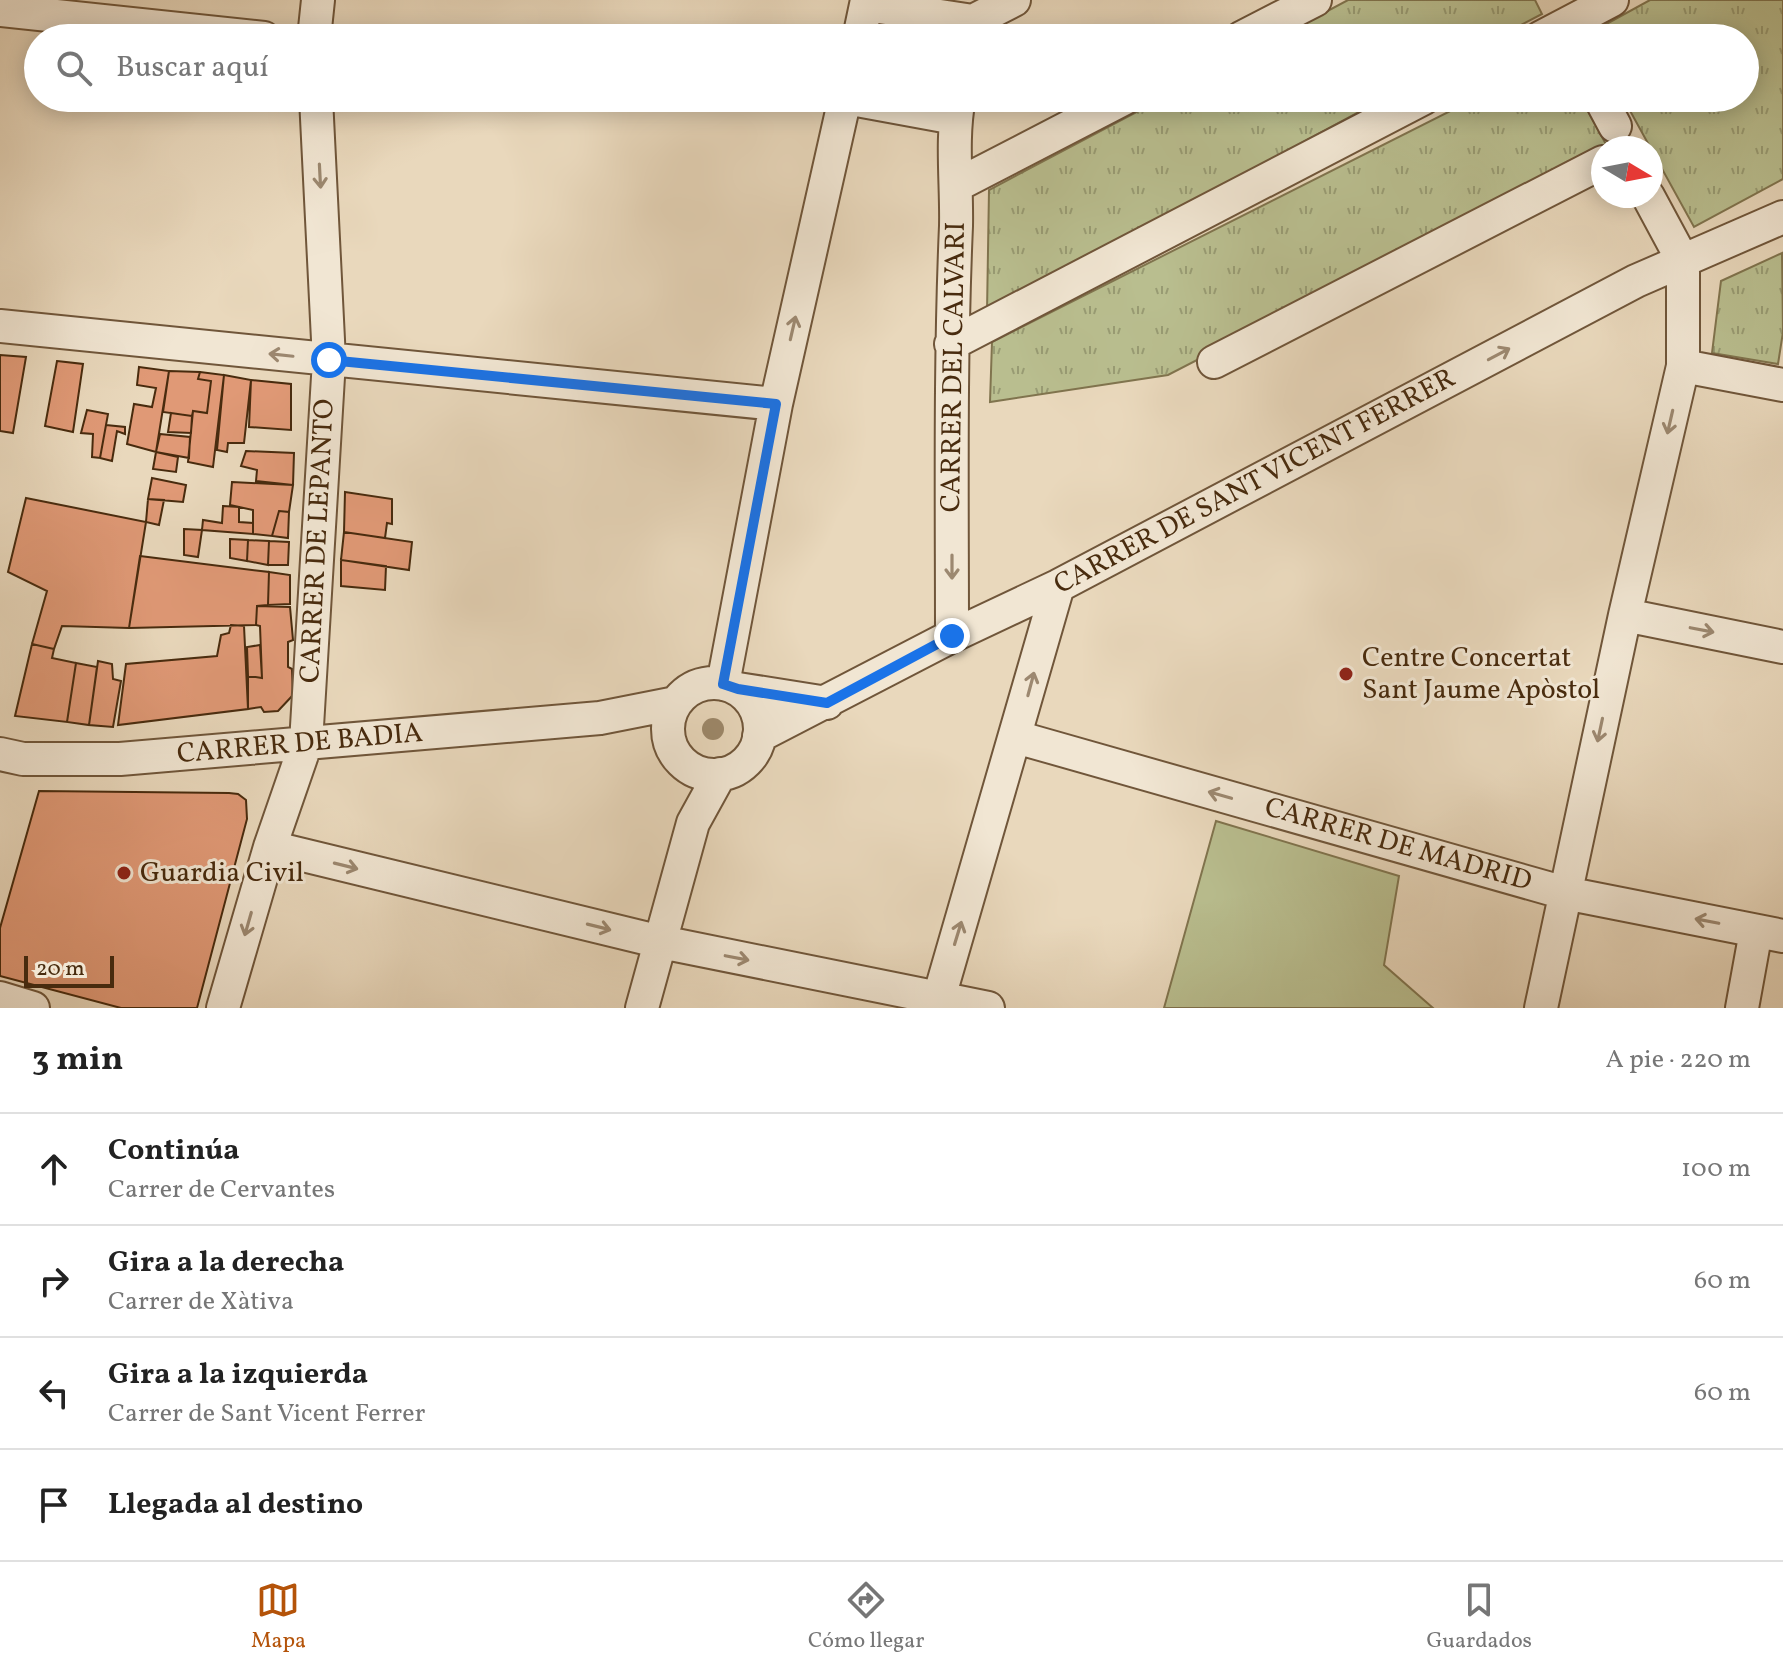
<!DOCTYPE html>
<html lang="es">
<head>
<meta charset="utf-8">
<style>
  :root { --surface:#fff; --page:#f2f2f2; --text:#222; --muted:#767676; --line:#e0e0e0; --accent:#b45309 }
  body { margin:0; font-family:Vollkorn,serif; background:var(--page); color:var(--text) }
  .compass { position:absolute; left:1591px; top:136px; width:72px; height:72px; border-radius:50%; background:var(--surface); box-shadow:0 4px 20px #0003; rotate:100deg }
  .scale { position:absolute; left:24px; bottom:20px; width:90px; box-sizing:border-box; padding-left:8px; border:4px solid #482b0e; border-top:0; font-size:22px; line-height:28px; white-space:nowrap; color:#482b0e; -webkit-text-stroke:6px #f1e6d3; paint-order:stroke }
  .stop { position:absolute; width:24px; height:24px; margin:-18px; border:6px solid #1a73e8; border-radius:50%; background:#fff }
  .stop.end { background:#1a73e8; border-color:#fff; box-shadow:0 2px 8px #0008 }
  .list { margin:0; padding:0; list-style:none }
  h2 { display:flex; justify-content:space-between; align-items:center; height:104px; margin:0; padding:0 32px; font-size:34px }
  h2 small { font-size:26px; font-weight:400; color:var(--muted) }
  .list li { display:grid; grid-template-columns:52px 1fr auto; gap:24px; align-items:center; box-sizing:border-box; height:112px; padding:0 32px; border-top:2px solid var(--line) }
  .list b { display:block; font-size:30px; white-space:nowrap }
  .list p { margin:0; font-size:26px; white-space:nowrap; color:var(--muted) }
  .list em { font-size:26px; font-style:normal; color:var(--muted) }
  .icon { flex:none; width:44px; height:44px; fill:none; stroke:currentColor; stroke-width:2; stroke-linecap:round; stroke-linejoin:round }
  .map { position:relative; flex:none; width:1783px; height:1008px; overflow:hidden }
  .search { position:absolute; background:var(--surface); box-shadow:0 4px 20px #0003; left:24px; right:24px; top:24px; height:88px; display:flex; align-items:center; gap:20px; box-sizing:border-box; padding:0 28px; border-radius:44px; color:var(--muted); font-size:30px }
  .sheet { height:552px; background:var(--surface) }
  nav { display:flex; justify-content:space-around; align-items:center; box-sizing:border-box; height:112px; border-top:2px solid var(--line); background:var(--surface); font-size:22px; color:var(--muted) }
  nav a { display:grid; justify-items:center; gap:4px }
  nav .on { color:var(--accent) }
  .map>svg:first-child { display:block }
  .grass { fill:url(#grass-tufts); stroke:#80744e; stroke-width:2 }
  .garden { fill:#b9be8f; stroke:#80744e; stroke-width:2 }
  .building { fill:#e09976; stroke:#482b0e; stroke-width:2 }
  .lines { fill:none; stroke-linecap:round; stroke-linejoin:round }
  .minor-casing { stroke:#70563a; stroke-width:36 }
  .minor { stroke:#f1e6d3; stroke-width:32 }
  .tree { fill:#9d896b }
  .oneway { stroke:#9c8870 }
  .route { stroke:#1a73e8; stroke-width:10 }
  .poi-dot { fill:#8f2418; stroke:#f1e6d3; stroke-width:3 }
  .labels { text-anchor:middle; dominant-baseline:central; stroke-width:6; stroke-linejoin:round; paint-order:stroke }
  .street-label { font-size:28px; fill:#482b0e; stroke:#f1e6d3 }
  .poi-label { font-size:28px; fill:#482b0e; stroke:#f1e6d3; text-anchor:start }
</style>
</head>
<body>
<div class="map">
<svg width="1783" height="1008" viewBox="0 0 1783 1008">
  <defs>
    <pattern id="grass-tufts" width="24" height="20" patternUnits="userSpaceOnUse" patternTransform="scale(2)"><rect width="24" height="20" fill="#b9be8f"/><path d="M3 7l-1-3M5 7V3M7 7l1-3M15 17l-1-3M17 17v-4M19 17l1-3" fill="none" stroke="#989b73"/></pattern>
  </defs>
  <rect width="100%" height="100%" fill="#e9d8bc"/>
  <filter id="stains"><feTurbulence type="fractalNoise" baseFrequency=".0025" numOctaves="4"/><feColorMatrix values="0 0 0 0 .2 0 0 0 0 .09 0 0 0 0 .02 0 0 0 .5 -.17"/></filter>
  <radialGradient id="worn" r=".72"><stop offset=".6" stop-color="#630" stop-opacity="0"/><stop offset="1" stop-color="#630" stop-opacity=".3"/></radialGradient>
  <!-- grass -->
  <path class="grass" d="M1348,0H1535L1542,14L1496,38H1277Z
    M1650,0H1783V179L1694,227L1623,98H1745V38H1590L1588,34Z
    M1163,98H1385L987,312L989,190Z
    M1476,98H1581L1608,148L1168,375L990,402L992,342Z
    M1782,253L1783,332L1778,364L1712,353L1721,281Z"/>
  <!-- garden -->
  <path class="garden" d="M1216,821L1399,876L1384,965L1433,1008H1164Z"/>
  <!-- building -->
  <path class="building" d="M0,355L26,357L13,433L0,431Z
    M57,361L83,364L73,432L45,426Z
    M139,367L169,371L156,452L127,444L134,404L152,407L156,388L137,385Z
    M169,371L200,372L198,379L211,381L207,413L193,411L192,416L163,412Z
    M200,372L224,375L213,467L188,462L193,411L207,413L211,381L198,379Z
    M224,375L251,380L244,443H228L227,452L217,450Z
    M251,380L291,384V430L249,427Z
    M87,410L108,414L100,458L92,457L93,434L81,433Z
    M171,413L192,416L191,433L168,432Z
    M106,425L125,427V434L117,431L112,461L100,458Z
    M160,434L190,437L189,458L156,452Z
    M246,451L294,453L293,485L256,481L257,470L241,466Z
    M156,452L178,457L176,472L153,469Z
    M152,478L186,485L183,502L148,499Z
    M232,482L293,485L289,512L279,511L272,536L253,534V510L230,505Z
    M345,492L392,499V524L387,523L385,538L344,532Z
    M26,498L146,522L129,628L62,626L54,649L32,644L47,591L8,572Z
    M148,499L164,500L159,525L146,522Z
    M223,506L239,507V522L253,523V534L202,530L203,520L222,523Z
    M279,511L289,512L288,538L272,536Z
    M184,529L202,530L198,557L184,555Z
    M344,532L412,542L409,570L341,560Z
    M230,539L248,540L247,561L230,558Z
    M248,540L269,541L268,565L247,561Z
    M269,541L289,542L288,565H268Z
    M140,556L269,572L268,605L257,606L256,625L129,628Z
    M341,560L386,566L385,590L341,586Z
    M269,572L290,575V604L268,605Z
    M257,606L290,607L293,640L288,642V667L292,669L293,695L278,711L264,712L261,707L248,709V676L262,678L260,626L256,625Z
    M231,625L244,626L248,709L118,725L126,664L217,656L221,635L229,633Z
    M32,644L54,649L52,658L76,663L67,722L15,716Z
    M260,645L262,678L248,676L247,647Z
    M98,661L112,664L113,679L121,681L113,727L89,725Z
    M76,663L97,667L89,725L67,722Z
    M39,791L229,793L238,794L246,800L247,819L197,1008H121L0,976V928Z"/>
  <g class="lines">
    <!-- minor casing -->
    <g class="minor-casing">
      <path id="minor" d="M866,5L973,21L1014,0
        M0,10L264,38
        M314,38L318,0
        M859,38L867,0
        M1241,38L1315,0
        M1540,38L1612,0
        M846,98L955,118
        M1600,98L1615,126
        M957,185L1125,98
        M0,326L776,404
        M951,344L1424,98
        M1214,362L1603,162
        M1683,366L1783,385
        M1625,615L1783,647
        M952,636C952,499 950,363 956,226C957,184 951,139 959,98
        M668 729a46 46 0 1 1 92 0a46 46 0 1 1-92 0Z
        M723,684L776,404L845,98
        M738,689L827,703
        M759,736L952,636L1058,586L1636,281L1783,217
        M1016,737L1565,893L1783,936
        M0,754L23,759H120L600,718L676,703
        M270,847L661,942L988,1008
        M0,998L33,1008
        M223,1008L270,847L306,743L329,360L316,98
        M642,1008L693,823L720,774
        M936,1008L1058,586
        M1541,1008L1625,615L1683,366V261L1648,196
        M1742,1008L1756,931"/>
    </g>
    <!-- minor -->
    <use href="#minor" class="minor"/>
  </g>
  <!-- trees -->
  <circle class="tree" cx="713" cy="729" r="11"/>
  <!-- one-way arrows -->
  <defs><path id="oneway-shaft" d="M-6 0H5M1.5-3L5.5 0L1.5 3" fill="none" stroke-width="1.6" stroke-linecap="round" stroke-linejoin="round" transform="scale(2)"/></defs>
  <g class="oneway">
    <use href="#oneway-shaft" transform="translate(320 176) rotate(87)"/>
    <use href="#oneway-shaft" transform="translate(793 328) rotate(-77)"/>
    <use href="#oneway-shaft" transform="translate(1499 354) rotate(-28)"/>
    <use href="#oneway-shaft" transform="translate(281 355) rotate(-174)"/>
    <use href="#oneway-shaft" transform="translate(1670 422) rotate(103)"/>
    <use href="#oneway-shaft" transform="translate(952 567) rotate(90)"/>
    <use href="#oneway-shaft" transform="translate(1702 630) rotate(11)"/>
    <use href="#oneway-shaft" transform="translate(1031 684) rotate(-75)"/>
    <use href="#oneway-shaft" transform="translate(1600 730) rotate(102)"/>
    <use href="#oneway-shaft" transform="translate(1220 795) rotate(-164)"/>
    <use href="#oneway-shaft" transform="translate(346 866) rotate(14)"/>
    <use href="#oneway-shaft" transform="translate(1707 921) rotate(-169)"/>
    <use href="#oneway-shaft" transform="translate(248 924) rotate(106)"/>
    <use href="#oneway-shaft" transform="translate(599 927) rotate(14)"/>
    <use href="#oneway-shaft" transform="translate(958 933) rotate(-73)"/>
    <use href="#oneway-shaft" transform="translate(737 958) rotate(11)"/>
  </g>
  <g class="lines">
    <!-- route -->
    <path class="route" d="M329,360L776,404L723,684L738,689L827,703L952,636"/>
  </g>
  <!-- markers -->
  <g class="poi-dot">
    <circle cx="1346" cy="674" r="8"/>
    <circle cx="124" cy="873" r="8"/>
  </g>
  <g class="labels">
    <!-- street labels -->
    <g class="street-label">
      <text transform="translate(954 367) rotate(-89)">CARRER DEL CALVARI</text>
      <text transform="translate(1255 482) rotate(-28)">CARRER DE SANT VICENT FERRER</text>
      <text transform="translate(318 541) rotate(-87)">CARRER DE LEPANTO</text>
      <text transform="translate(300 744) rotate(-5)">CARRER DE BADIA</text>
      <text transform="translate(1398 845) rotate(16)">CARRER DE MADRID</text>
    </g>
    <!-- poi labels -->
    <g class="poi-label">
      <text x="1362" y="658">Centre Concertat<tspan x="1362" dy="32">Sant Jaume Apòstol</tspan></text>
      <text x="140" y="873">Guardia Civil</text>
    </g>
  </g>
  <rect width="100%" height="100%" filter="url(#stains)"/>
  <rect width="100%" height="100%" fill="url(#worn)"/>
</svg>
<svg class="compass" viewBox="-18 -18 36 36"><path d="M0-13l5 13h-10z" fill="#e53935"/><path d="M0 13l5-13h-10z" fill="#767676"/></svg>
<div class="scale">20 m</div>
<div class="stop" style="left:329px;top:360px"></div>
<div class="stop end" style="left:952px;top:636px"></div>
<div class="search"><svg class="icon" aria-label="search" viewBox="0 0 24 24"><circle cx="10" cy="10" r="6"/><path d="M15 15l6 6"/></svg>Buscar aquí</div>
</div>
<section class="sheet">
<h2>3 min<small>A pie · 220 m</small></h2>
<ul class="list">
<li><svg class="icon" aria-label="ahead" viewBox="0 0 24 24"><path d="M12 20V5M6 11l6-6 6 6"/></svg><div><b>Continúa</b><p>Carrer de Cervantes</p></div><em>100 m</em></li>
<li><svg class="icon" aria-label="right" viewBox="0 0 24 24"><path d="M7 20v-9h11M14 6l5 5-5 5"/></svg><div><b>Gira a la derecha</b><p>Carrer de Xàtiva</p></div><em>60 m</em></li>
<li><svg class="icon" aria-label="left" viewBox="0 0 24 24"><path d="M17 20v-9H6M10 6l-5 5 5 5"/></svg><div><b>Gira a la izquierda</b><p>Carrer de Sant Vicent Ferrer</p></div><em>60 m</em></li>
<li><svg class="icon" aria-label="arrive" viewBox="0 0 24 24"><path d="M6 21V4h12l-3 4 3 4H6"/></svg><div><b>Llegada al destino</b></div></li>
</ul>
</section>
<nav>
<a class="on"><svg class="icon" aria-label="map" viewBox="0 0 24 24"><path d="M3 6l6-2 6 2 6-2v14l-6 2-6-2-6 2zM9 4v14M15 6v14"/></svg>Mapa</a>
<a><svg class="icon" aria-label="directions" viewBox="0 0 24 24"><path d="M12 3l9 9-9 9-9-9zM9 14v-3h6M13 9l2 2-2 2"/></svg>Cómo llegar</a>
<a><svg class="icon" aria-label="saved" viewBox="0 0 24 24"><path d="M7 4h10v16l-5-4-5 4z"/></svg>Guardados</a>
</nav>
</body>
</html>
